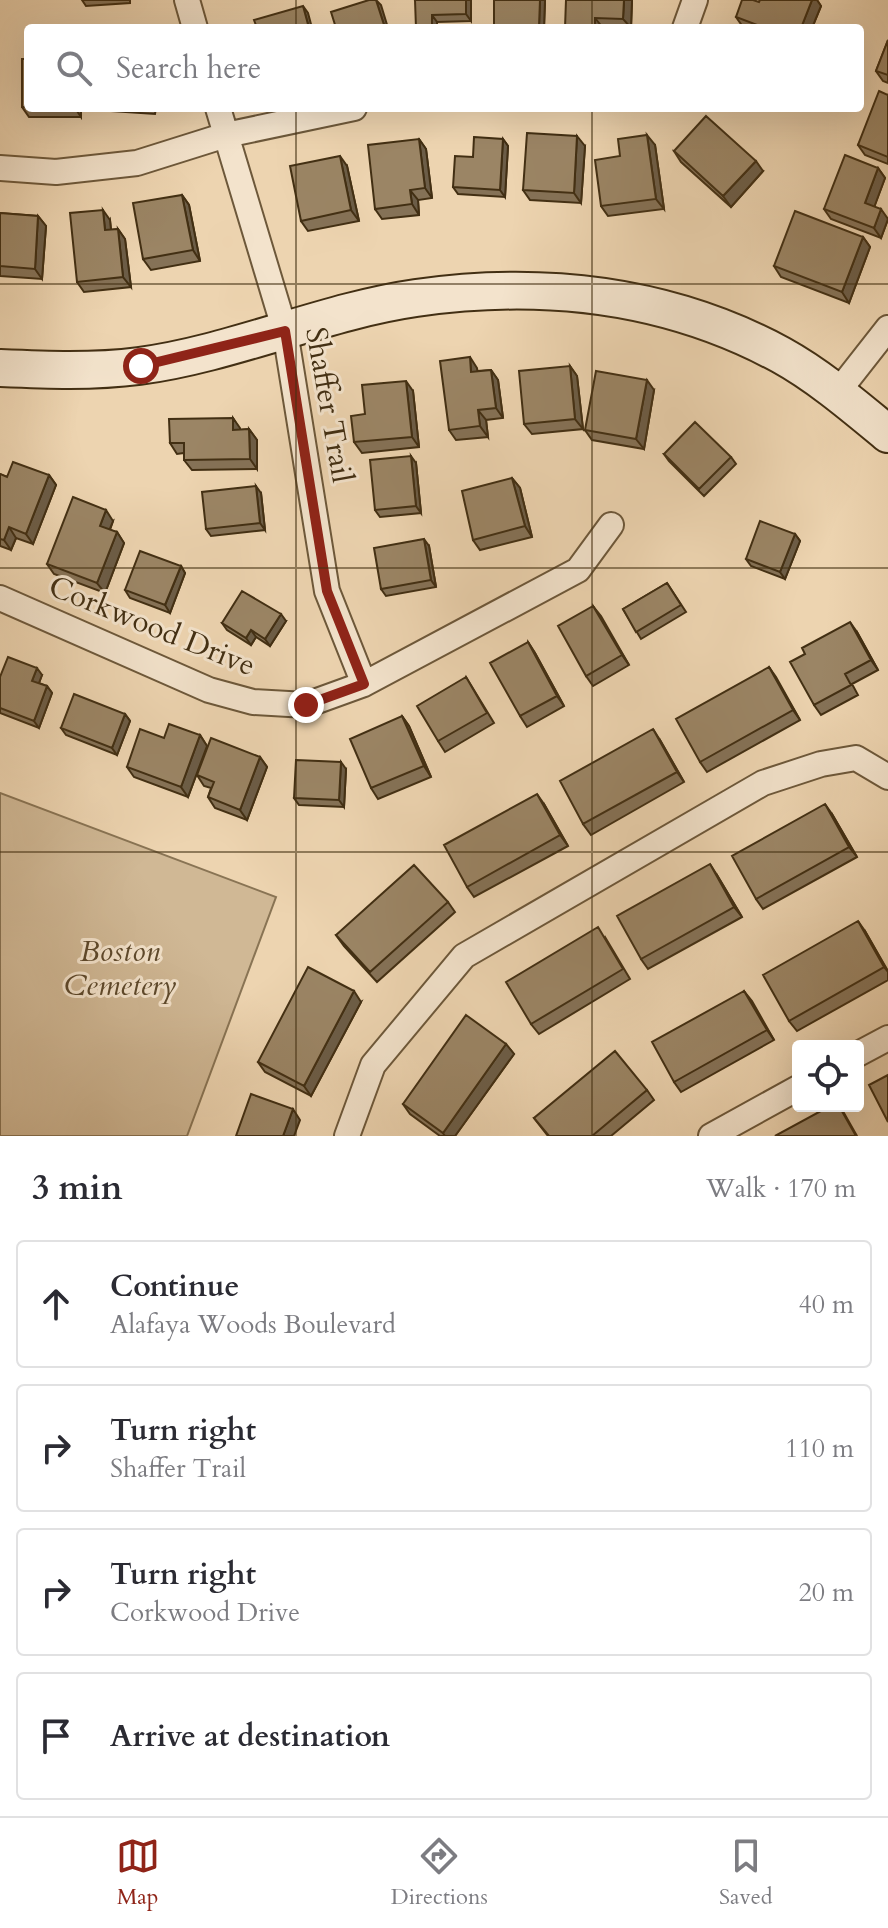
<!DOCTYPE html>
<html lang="en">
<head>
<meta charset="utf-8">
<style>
  :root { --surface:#fff; --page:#f2f2f3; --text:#2b2b33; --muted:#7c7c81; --line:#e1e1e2; --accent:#8f2418 }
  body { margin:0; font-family:Cardo,serif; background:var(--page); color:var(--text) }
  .controls { position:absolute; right:24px; bottom:24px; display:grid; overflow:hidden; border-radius:8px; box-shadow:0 8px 32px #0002 }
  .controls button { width:72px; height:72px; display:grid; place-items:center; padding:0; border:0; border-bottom:2px solid var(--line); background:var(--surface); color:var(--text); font:40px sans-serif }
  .stop { position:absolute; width:24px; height:24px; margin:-18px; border:6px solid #8f2418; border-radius:50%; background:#fff }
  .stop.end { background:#8f2418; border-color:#fff; box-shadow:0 2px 8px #0008 }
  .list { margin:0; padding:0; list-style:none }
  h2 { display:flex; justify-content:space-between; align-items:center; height:104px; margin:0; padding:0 32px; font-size:34px }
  h2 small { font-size:26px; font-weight:400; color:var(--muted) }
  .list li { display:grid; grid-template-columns:52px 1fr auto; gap:24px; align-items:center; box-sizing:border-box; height:128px; margin:0 16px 16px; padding:0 16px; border:2px solid var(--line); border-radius:8px }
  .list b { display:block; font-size:30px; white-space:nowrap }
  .list p { margin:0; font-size:26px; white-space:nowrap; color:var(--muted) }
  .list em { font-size:26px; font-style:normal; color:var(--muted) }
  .icon { flex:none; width:44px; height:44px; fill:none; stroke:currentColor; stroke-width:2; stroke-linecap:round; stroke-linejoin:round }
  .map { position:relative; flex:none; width:888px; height:1136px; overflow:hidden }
  .search { position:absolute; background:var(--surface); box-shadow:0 8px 32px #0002; left:24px; right:24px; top:24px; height:88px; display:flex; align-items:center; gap:20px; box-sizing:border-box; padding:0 28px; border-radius:8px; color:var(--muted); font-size:30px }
  .sheet { height:680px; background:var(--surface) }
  nav { display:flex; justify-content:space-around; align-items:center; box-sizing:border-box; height:112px; border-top:2px solid var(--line); background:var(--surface); font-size:22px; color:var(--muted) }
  nav a { display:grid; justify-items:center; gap:4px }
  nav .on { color:var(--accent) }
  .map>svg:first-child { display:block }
  .green { fill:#d0b895; stroke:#897454; stroke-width:2 }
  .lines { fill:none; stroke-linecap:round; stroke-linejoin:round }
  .street-casing { stroke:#6d583a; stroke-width:28 }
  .secondary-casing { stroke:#422f13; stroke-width:40 }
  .street { stroke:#f3e3cc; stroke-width:24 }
  .secondary { stroke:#f3e3cc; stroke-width:36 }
  .wall { fill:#857257; stroke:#422f13; stroke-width:2 }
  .shaded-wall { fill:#6c5d47; stroke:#422f13; stroke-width:2 }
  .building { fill:#9b8565; stroke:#422f13; stroke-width:2 }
  .route { stroke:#8f2418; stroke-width:10 }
  .grid { fill:none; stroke:#422f13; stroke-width:2; stroke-opacity:0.55 }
  .labels { text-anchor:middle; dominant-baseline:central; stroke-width:6; stroke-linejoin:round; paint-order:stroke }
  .street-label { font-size:30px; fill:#422f13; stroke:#f3e3cc }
  .park-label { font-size:30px; font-style:italic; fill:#5e4a2d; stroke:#f3e3cc }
</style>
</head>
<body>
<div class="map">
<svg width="888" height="1136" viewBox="0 0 888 1136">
  <rect width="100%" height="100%" fill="#edd4b0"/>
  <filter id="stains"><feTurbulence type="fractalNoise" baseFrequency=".0025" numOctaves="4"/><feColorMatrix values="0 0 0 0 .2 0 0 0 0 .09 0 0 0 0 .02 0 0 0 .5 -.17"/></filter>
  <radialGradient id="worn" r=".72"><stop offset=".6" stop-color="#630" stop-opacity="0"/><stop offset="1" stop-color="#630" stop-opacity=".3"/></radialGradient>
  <!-- green -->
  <path class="green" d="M0,793L276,897L187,1136H0Z"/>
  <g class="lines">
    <!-- street casing -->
    <g class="street-casing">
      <path id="street" d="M187,0L195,28
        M685,28L695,0
        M218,108L285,331L327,591L364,684
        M0,168L56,172L137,163L226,135L354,108
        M837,393L888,328
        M0,598L209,690L253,702L306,705L364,684L578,570L611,525
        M858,1054L888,1038
        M347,1136L373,1065L464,956L763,783L821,764L856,758L888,777
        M711,1136L798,1088"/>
    </g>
    <!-- secondary casing -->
    <g class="secondary-casing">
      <path id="secondary" d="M0,368C46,370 93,372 139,366C231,354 325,311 416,298C542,280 668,294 781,355C819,376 854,406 888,434"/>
    </g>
    <!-- street -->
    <use href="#street" class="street"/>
    <!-- secondary -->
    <use href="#secondary" class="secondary"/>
  </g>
  <!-- wall -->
  <path class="wall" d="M82,0H130V3L86,6Z
    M415,0H471V21L437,22Z
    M545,0L544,28H496L494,25Z
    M632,0L631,28H565Z
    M760,0H817L821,6L812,28L743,27L736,17L759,2Z
    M888,40V83L883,81L876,71Z
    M28,59V108H81V117H29L22,107Z
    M888,95V164L865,155L858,145Z
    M94,108H156L155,114L96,110Z
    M419,139L426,149L432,198L418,200L419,215L382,219L375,209Z
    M503,139L508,146L505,197L458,194L453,187L473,157Z
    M655,145L664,209L608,216L601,206L620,156Z
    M585,146L581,203L530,200L523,190Z
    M674,151L763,171L731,207L681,162Z
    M347,166L359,221L308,231L301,221Z
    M878,168L885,178L874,207L888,219L881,238L831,219L824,209Z
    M182,195L189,205L200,261L151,270L143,259Z
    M0,213L38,216L46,226L42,279L0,276Z
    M110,220L111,230L118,229L125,239L131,287L84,292L77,282Z
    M863,237L870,247L849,303L781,277L774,266Z
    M570,366L577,376L583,429L532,434L524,424Z
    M477,368V371L491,370L498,380L503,418L486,420L488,437L456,440L449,430Z
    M654,390L644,449L592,440L585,430Z
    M413,391L419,447L362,453L354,442Z
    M233,418L240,430L249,429L257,440V469L192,470L184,460V453L177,454L170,443Z
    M664,454L731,457L736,464L704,496L669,461Z
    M416,463L421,513L380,517L375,510Z
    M0,474L7,477L49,475L56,485L33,544L16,538L11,550L0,546Z
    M512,478L520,488L532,537L480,550L473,540Z
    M261,493L265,530L211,536L206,529Z
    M113,521L110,530L117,532L124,543L105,593L54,574L47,564Z
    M795,534L800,541L785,579L751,566L746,559Z
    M429,546L436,587L386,596L381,589Z
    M181,566L185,573L170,613L130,598L125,590Z
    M667,583L686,612L641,639L623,609Z
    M593,606L629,665L593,686L586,676Z
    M286,621L270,646L256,637L251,645L227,630L222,623Z
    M857,632L878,670L852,684L858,695L821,715L814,705Z
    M528,642L535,653L564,706L527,727L520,716Z
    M769,667L800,720L707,772L700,762Z
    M42,675L39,683L47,686L52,693L39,728L0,713V677Z
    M466,677L494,723L445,752L438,741Z
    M125,714L130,721L117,755L66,735L61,728Z
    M402,716L409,726L431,777L378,799L371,788Z
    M200,735L207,746L188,797L134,777L127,767L164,738Z
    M660,740L684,782L591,835L583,824Z
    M260,757L267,767L247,820L215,808L208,797L211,788L204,786L197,775Z
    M346,769L344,807L299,805L294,798Z
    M544,804L568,846L474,897L467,887Z
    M832,814L857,857L763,909L756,899Z
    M717,875L742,917L648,969L641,959Z
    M448,902L455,912L377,982L344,946L336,935Z
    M865,931L888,971V980L797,1031L789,1021Z
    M605,937L630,979L539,1034L531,1024Z
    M744,991L774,1040L681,1092L674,1082Z
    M361,1002L311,1096L265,1072L258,1062Z
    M506,1044L514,1054L455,1136H440L410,1114L403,1104Z
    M647,1090L654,1100L611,1136H548L534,1118Z"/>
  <!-- shaded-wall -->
  <path class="shaded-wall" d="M376,0L381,5L388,28H385Z
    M466,0H471V21L466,14Z
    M540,0H545L544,28H540L539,27Z
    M624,0H632L631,28L623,19Z
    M812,0H817L821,6L812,28H801Z
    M303,6L308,13L312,28H309Z
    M432,15L437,22V28H432Z
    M595,18L603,28H595Z
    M75,108H81V117Z
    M647,135L655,145L664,209L656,199Z
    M577,136L585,146L581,203L574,193Z
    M419,139L426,149L432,198L425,188Z
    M503,139L508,146L505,197L500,190Z
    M340,156L347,166L359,221L351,210Z
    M756,161L763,171L731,207L723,196Z
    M878,168L885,178L872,213L865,203Z
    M410,190L418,200L419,215L412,204Z
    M182,195L189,205L200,261L193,250Z
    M881,209L888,219L881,238L874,228Z
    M103,210L110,220L112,240L105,230Z
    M38,216L46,226L42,279L35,269Z
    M118,229L125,239L131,287L123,277Z
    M863,237L870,247L849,303L842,292Z
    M470,357L477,368L479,382L471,372Z
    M570,366L577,376L583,429L575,419Z
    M491,370L498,380L503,418L496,408Z
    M647,380L654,390L644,449L636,439Z
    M406,381L413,391L419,447L412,437Z
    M478,410L486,420L488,437L480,426Z
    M233,418L240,428L241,440L233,430Z
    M249,429L257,440V469L250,459Z
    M411,456L416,463L421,513L416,506Z
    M49,475L56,485L33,544L26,534Z
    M512,478L520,488L532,537L525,526Z
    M256,486L261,493L265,530L260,523Z
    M106,510L113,521L107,536L100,526Z
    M9,527L16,538L11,550L4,540Z
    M117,532L124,543L105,593L97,583Z
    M795,534L800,541L785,579L780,572Z
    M424,539L429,546L436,587L431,580Z
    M181,566L185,573L170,613L165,605Z
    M593,606L601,616L629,665L622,655Z
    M281,614L286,621L270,646L265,639Z
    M850,622L857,632L878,670L871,660Z
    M251,630L256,637L251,645L246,638Z
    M528,642L535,653L564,706L557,696Z
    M769,667L776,677L800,720L793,710Z
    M37,668L42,675L37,688L32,681Z
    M47,686L52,693L39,728L34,721Z
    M125,714L130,721L117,755L112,748Z
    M402,716L409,726L431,777L424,766Z
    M653,729L660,740L684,782L677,772Z
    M200,735L207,746L188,797L181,787Z
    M260,757L267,767L247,820L240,810Z
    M341,762L346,769L344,807L339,800Z
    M537,794L544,804L568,846L560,835Z
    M825,804L832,814L857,857L849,847Z
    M710,864L717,875L742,917L734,907Z
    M858,921L865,931L888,972L884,967Z
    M354,991L361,1002L311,1096L304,1086Z
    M744,991L752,1001L774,1040L767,1030Z
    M506,1044L514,1054L455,1136H445L443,1133Z
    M839,1106L844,1113L857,1136H856Z
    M293,1109L300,1120L294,1136H283Z"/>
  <!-- building -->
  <path class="building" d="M369,0H376L385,28H336L331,12Z
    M415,0H466V14L432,15V28H416Z
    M494,0H540L539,27L494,25Z
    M566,0H624L623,19L595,18V28H565Z
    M742,0H753L759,2L760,0H812L801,28H765L736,17Z
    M303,6L309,28H257L254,20Z
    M888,40V75L876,71Z
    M22,59H28V107H22Z
    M879,91L888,95V157L858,145Z
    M706,116L756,161L723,196L674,151Z
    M527,133L577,136L574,193L523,190Z
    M647,135L656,199L601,206L595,160L620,156L618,139Z
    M474,137L503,139L500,190L453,187L455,156L473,157Z
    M419,139L425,188L410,190L412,204L375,209L368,145Z
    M845,155L878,168L865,203L881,209L874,228L824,209Z
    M340,156L351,210L301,221L290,166Z
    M182,195L193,250L143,259L133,203Z
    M103,210L105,230L118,229L123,277L77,282L70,213Z
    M795,211L863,237L842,292L774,266Z
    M0,213L38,216L35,269L0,266Z
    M470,357L471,372L491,370L496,408L478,410L480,426L449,430L440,361Z
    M570,366L575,419L524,424L519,371Z
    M596,371L647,380L636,439L585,430Z
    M406,381L412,437L354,442L351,416L365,414L362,385Z
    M233,418V430L249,429L250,459L184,460V443H170L169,419Z
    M695,422L731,457L699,489L664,454Z
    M411,456L416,506L375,510L370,460Z
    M13,462L49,475L26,534L9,527L4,540L0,539V474L7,477Z
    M512,478L525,526L473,540L462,491Z
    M256,486L260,523L206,529L202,492Z
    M73,497L106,510L100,526L117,532L97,583L47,564Z
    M760,521L795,534L780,572L746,559Z
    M424,539L431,580L381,589L374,548Z
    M140,551L181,566L165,605L125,590Z
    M667,583L681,605L636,632L623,609Z
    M242,591L281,614L265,639L251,630L246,638L222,623Z
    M593,606L622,655L586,676L558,626Z
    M850,622L871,660L845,674L851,685L814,705L790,662L805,654L802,648Z
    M528,642L557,696L520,716L490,663Z
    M8,657L37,668L32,681L47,686L34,721L0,708V677Z
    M769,667L793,710L700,762L676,719Z
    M466,677L487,713L438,741L417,706Z
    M74,694L125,714L112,748L61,728Z
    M402,716L424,766L371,788L350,739Z
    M169,724L200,735L181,787L127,767L140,729L164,738Z
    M653,729L677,772L583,824L560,781Z
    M211,738L260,757L240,810L208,797L214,782L197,775Z
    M296,760L341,762L339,800L294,798Z
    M537,794L560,835L467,887L444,845Z
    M825,804L849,847L756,899L732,856Z
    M710,864L734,907L641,959L617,916Z
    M414,865L448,902L370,972L336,935Z
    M858,921L884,967L789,1021L763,975Z
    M598,927L623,969L531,1024L506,982Z
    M308,967L354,991L304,1086L258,1062Z
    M744,991L767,1030L674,1082L652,1042Z
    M466,1015L506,1044L443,1133L403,1104Z
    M615,1051L647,1090L592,1136H549L534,1118Z
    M888,1075V1122L869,1085Z
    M251,1094L293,1109L283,1136H236Z
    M830,1106H839L856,1136H775Z"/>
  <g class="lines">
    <!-- route -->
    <path class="route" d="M141,366L285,331L327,591L364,684L306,705"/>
  </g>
  <!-- grid -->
  <path class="grid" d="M296,0V28M592,0V28M296,108V1136M592,108V1136M0,284H888M0,568H888M0,852H888"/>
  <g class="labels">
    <!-- street labels -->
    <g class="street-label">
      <text transform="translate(329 405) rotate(80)">Shaffer Trail</text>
      <text transform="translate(152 626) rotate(22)">Corkwood Drive</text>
    </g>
    <!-- park labels -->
    <g class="park-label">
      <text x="120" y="951">Boston<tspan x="120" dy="34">Cemetery</tspan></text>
    </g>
  </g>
  <rect width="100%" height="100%" filter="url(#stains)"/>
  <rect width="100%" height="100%" fill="url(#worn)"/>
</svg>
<div class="controls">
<button><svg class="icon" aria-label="locate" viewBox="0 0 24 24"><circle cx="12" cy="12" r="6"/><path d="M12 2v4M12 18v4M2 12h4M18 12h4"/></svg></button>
</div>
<div class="stop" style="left:141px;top:366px"></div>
<div class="stop end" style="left:306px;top:705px"></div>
<div class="search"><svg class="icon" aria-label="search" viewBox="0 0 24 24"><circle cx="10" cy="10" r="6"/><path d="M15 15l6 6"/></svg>Search here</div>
</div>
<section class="sheet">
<h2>3 min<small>Walk · 170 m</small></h2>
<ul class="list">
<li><svg class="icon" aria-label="ahead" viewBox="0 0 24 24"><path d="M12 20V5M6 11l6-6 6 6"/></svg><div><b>Continue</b><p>Alafaya Woods Boulevard</p></div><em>40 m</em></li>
<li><svg class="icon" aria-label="right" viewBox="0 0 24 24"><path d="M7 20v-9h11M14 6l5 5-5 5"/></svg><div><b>Turn right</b><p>Shaffer Trail</p></div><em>110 m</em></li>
<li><svg class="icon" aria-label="right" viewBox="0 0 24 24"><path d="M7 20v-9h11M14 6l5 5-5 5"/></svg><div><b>Turn right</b><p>Corkwood Drive</p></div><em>20 m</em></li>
<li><svg class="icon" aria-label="arrive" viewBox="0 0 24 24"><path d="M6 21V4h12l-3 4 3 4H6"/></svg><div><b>Arrive at destination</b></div></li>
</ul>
</section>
<nav>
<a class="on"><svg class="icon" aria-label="map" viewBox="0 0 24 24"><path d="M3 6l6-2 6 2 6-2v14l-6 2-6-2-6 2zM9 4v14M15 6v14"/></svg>Map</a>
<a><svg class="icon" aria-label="directions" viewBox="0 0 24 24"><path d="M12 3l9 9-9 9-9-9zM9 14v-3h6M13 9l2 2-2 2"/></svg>Directions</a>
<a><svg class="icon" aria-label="saved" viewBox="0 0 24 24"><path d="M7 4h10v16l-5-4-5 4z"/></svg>Saved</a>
</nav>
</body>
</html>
